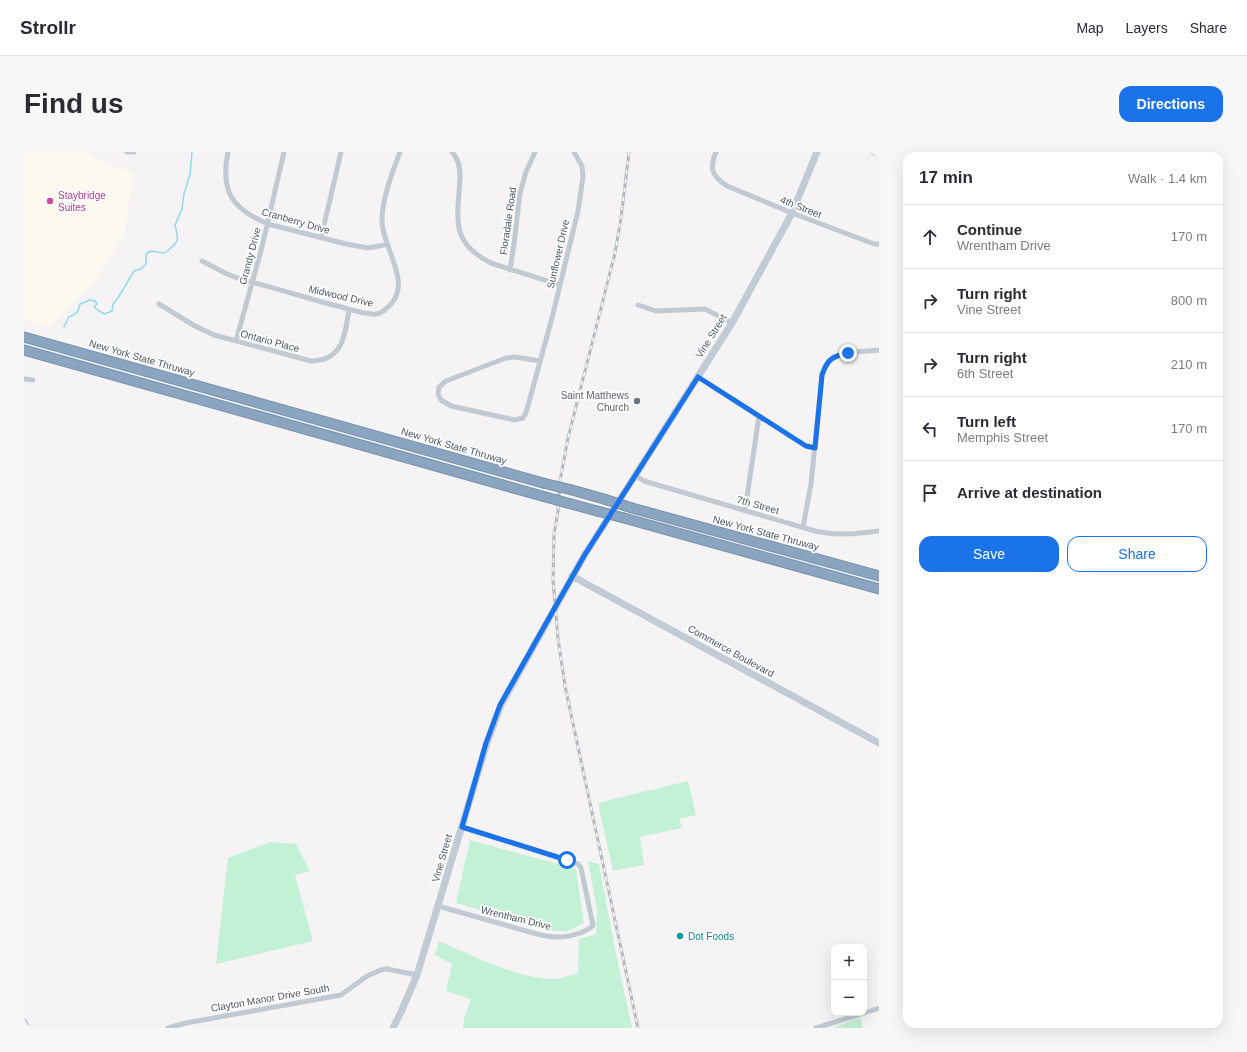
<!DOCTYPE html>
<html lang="en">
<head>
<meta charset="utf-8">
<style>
  :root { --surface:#fff; --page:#f7f7f7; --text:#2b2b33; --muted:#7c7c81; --line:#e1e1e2; --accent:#1a73e8 }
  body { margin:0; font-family:Arial,sans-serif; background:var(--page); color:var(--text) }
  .controls { position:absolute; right:12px; bottom:12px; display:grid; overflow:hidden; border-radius:8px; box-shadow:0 4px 16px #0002 }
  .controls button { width:36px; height:36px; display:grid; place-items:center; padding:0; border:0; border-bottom:1px solid var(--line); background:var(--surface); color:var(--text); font:20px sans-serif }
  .stop { position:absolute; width:12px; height:12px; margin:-9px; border:3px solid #1a73e8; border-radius:50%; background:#fff }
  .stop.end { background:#1a73e8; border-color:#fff; box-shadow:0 1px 4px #0008 }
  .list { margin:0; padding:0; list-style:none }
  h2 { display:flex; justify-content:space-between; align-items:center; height:52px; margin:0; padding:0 16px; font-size:17px }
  h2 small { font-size:13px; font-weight:400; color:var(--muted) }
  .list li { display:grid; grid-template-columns:26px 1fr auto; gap:12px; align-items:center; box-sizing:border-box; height:64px; padding:0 16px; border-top:1px solid var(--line) }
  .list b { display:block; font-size:15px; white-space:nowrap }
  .list p { margin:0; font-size:13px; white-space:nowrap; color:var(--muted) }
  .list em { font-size:13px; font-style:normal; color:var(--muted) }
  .actions { display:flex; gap:8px; padding:12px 16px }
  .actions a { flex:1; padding:9px 0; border:1px solid var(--accent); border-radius:12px; text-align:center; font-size:14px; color:var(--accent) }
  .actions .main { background:var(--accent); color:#fff }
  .icon { flex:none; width:22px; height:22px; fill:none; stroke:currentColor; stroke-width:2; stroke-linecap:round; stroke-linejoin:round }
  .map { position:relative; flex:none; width:855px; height:876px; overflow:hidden; border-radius:12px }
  header { display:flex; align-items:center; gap:24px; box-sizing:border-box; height:56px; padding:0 20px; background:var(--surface); border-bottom:1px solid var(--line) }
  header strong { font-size:19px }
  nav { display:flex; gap:22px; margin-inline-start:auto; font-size:14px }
  .intro { display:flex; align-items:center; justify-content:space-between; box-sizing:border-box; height:96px; padding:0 24px }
  h1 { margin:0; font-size:28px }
  .button { padding:10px 18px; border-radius:12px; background:var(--accent); color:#fff; font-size:14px; font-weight:700 }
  main { display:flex; gap:24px; padding:0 24px }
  aside { flex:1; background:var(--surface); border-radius:12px; box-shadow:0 4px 16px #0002 }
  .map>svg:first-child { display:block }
  .commercial { fill:#fdf9ef }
  .green { fill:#c3f1d5 }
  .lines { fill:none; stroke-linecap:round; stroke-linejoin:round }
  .stream { stroke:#90daee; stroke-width:1.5 }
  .highway-casing { stroke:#7690ad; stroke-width:11 }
  .street { stroke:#c1cad2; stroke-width:5 }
  .secondary { stroke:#c1cbd6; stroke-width:7 }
  .highway { stroke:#8ba5c1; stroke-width:9 }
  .rail-casing { stroke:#b5b8bd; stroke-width:3 }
  .rail { stroke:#fff; stroke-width:1.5; stroke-dasharray:4.5; stroke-linecap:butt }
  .highway-bridge-casing { stroke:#7690ad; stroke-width:11; stroke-linecap:butt }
  .highway-bridge { stroke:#8ba5c1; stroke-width:9 }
  .route { stroke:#1a73e8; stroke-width:5 }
  .hotel-dot { fill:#d1479c; stroke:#fff; stroke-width:1.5 }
  .worship-dot { fill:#6b7280; stroke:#fff; stroke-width:1.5 }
  .culture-dot { fill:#0f9aa8; stroke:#fff; stroke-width:1.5 }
  .labels { text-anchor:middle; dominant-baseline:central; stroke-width:3.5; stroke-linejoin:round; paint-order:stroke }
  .hotel-label { font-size:10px; fill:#b23c85; stroke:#fff; text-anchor:start }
  .street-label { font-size:10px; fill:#4a5661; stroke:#fff }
  .worship-label { font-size:10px; fill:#5b616d; stroke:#fff; text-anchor:end }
  .culture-label { font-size:10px; fill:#0d838f; stroke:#fff; text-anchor:start }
</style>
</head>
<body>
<header>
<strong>Strollr</strong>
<nav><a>Map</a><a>Layers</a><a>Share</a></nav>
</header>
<div class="intro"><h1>Find us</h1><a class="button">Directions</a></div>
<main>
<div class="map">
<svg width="855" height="876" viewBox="0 0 855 876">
  <rect width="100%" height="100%" fill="#f5f3f3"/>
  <!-- commercial -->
  <path class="commercial" d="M0,0H60L81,11L109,21L101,81L69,131L26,175L0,168Z"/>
  <!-- green -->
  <path class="green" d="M664,629L672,663L655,667L658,676L616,685L620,713L589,719L574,651Z
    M446,688L552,717L560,771L544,779H529L432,751Z
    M246,690L272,692L286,719L271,723L289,789L192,812L204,706Z
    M564,709L575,712L591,797L608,876H439L440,867L447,847L422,839L428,812L411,803L415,789C449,804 492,826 530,827C537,827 546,823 554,821L555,787L572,782L573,757Z
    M836,866L839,876H809Z"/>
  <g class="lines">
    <!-- stream -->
    <path class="stream" d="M40,175L45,165L51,162L54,159L56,152L66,148L71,149L73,152L70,155L75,159L81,162L88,159L89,152L94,146L110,119L117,117L122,112V102L127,99L141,101C154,90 156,90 151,73L158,57L160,42L166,22L168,0"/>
    <!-- highway casing -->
    <g class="highway-casing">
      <path id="highway" d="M0,185L519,331
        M0,198L518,344
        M548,338L580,347
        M547,352L573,359
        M608,356L855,424
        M600,366L855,437"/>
    </g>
    <!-- street -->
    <path class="street" d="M103,0H110
      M204,0C196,39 208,57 244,72L322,92L344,96L350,95L363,92
      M428,0C435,7 436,16 436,26C434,66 425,90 467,111L536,133
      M692,0C685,17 688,24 703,34L768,61L850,92H855
      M849,0L855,3
      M297,86L317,0
      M178,109L203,122L219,128C249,135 279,145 309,153C322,156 335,161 348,162C354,163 360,159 364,155C391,132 357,95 358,67C359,44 368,21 376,0
      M486,118L490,92L496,41L502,20L511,0
      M135,152L171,174L190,183L287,209C319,209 321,183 325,157
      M614,153L632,159L681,157L708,171
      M212,189L238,95L260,0
      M516,209L491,205L482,206L422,229L415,235L414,242L417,248L427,254L491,268L499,266L502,261L529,162L554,59L559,25L558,14L550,0
      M674,225L782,294L791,296
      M0,227L9,228
      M611,323L620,329L791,379C814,384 832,382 855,379
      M721,358L735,264
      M779,375L787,332L798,223C800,218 801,213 805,209C817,198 840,200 855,198
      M414,754L513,782C520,784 528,785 536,785C544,785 565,780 569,773L557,716L554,712L438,675
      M840,861L855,856
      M144,876L162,871L317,843L343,824L357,818L363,817L393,823
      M792,876L840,861"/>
    <!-- secondary -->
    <path class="secondary" d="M548,424L855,591
      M0,870L3,876
      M369,876L377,860L393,823L463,591L477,553L560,404L708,171L768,61L793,0"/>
    <!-- highway -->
    <use href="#highway" class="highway"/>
    <!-- rail casing -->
    <g class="rail-casing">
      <path id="rail" d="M605,0L597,66L591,101L544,286L536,329L534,359L530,382L529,428L534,486L541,534L614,876"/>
    </g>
    <!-- rail -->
    <use href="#rail" class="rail"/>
    <!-- highway-bridge casing -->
    <g class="highway-bridge-casing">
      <path id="highway-bridge" d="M519,331L548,338
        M518,344L547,352
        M580,347L608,356
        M573,359L600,366"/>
    </g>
    <!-- highway-bridge -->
    <use href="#highway-bridge" class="highway-bridge"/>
  </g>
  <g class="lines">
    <!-- route -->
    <path class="route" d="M543,708L438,675L462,591L476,553L560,404L674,225L782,294L791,296L798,223C803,208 808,204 824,201"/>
  </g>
  <!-- markers -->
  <circle class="hotel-dot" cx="26" cy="49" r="4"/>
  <circle class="worship-dot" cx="613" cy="249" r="4"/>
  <circle class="culture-dot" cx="656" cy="784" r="4"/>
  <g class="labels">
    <!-- hotel labels -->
    <g class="hotel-label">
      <text x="34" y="43">Staybridge<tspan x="34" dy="12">Suites</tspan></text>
    </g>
    <!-- street labels -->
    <g class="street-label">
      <text transform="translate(777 55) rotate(22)">4th Street</text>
      <text transform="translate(272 69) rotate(16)">Cranberry Drive</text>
      <text transform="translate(484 69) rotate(-82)">Floradale Road</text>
      <text transform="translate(534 102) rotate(-77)">Sunflower Drive</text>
      <text transform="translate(226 104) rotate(-75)">Grandy Drive</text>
      <text transform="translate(317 144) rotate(13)">Midwood Drive</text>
      <text transform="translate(687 184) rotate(-58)">Vine Street</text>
      <text transform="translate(246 189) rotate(15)">Ontario Place</text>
      <text transform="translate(118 206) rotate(16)">New York State Thruway</text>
      <text transform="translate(430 294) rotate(16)">New York State Thruway</text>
      <text transform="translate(734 353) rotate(16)">7th Street</text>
      <text transform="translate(742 381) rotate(15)">New York State Thruway</text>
      <text transform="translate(707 499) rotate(29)">Commerce Boulevard</text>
      <text transform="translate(418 706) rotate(-74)">Vine Street</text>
      <text transform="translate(492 766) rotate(14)">Wrentham Drive</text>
      <text transform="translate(246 846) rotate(-10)">Clayton Manor Drive South</text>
    </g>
    <!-- worship labels -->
    <g class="worship-label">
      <text x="605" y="243">Saint Matthews<tspan x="605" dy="12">Church</tspan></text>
    </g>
    <!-- culture labels -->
    <g class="culture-label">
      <text x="664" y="784">Dot Foods</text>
    </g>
  </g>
</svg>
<div class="controls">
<button>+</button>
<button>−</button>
</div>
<div class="stop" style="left:543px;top:708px"></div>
<div class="stop end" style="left:824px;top:201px"></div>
</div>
<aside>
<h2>17 min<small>Walk · 1.4 km</small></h2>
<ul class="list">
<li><svg class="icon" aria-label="ahead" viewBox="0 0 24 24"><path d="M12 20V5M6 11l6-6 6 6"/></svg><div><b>Continue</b><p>Wrentham Drive</p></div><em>170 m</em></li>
<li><svg class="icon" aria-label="right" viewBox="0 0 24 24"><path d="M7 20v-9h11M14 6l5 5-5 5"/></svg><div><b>Turn right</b><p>Vine Street</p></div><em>800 m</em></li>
<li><svg class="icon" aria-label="right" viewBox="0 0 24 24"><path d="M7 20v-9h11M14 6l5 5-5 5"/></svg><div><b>Turn right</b><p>6th Street</p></div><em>210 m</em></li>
<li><svg class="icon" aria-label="left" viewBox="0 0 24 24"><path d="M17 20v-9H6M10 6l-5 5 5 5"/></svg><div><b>Turn left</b><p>Memphis Street</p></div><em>170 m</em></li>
<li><svg class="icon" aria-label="arrive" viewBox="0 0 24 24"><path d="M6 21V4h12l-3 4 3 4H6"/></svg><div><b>Arrive at destination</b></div></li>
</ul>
<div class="actions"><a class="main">Save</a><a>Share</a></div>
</aside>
</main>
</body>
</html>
